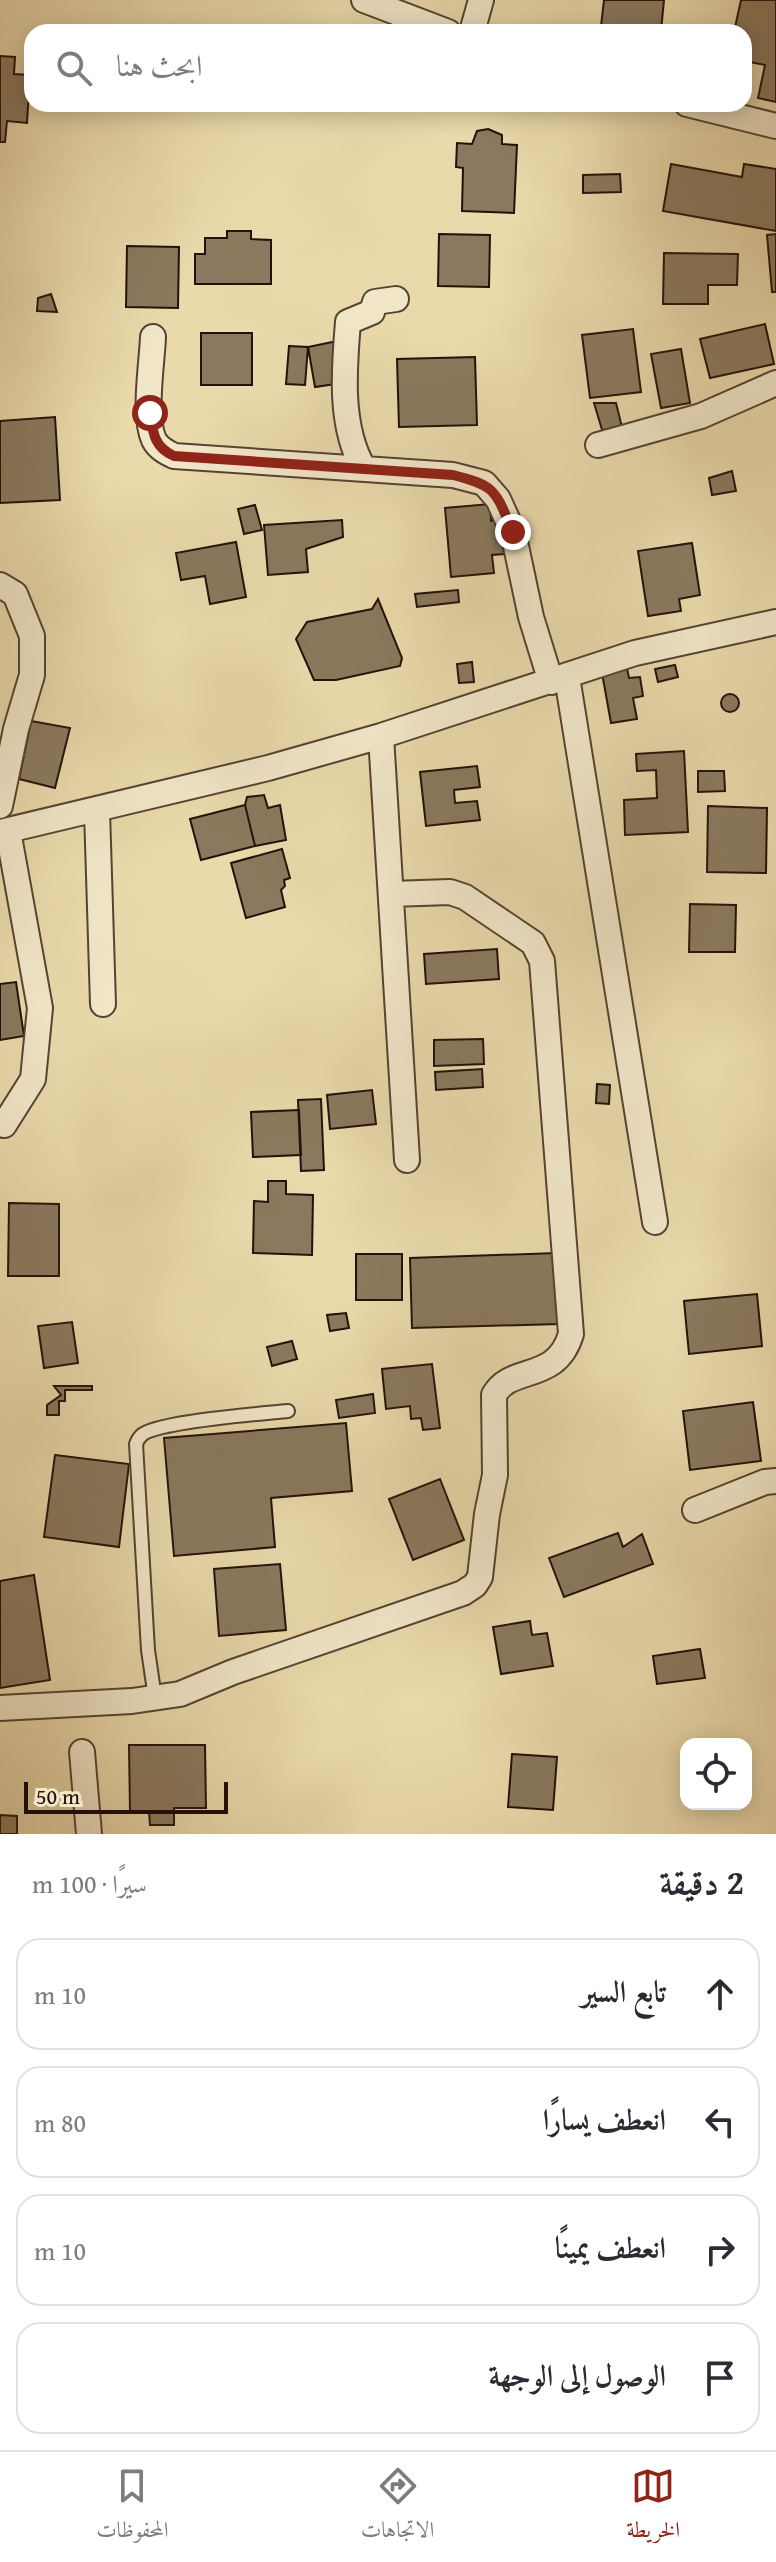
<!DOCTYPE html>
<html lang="ar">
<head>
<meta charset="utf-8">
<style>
  :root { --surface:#fff; --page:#f7f7f7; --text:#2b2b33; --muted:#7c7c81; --line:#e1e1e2; --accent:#8f2418 }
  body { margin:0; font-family:"Gentium Book Plus",Amiri,serif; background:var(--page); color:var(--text); direction:rtl }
  .controls { position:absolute; right:24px; bottom:24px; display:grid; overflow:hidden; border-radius:16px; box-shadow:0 4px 20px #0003 }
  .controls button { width:72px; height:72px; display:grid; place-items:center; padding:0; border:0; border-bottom:2px solid var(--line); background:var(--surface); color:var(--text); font:40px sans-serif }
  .scale { position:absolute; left:24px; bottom:20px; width:204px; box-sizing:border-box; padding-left:8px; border:4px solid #24110a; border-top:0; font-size:22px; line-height:28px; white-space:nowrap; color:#24110a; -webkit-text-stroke:6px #f1e6c8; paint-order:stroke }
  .stop { position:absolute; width:24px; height:24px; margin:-18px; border:6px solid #8f2418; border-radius:50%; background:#fff }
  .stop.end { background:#8f2418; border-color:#fff; box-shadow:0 2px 8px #0008 }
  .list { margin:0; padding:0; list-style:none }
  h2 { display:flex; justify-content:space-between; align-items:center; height:104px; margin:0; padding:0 32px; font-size:34px }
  h2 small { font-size:26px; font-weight:400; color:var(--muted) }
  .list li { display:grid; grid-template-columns:52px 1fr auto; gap:24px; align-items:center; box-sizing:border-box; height:112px; margin:0 16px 16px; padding:0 16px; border:2px solid var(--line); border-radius:24px }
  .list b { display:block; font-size:30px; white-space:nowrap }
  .list em { font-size:26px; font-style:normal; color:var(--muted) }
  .icon { flex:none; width:44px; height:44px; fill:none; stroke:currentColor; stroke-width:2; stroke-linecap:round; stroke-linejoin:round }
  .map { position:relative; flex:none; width:776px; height:1834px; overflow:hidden; direction:ltr }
  .search { position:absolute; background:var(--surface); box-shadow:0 4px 20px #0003; left:24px; right:24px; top:24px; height:88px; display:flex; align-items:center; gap:20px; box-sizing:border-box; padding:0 28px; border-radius:24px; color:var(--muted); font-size:30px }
  .sheet { height:616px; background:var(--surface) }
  nav { display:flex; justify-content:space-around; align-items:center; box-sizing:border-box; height:112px; border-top:2px solid var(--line); background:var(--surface); font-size:22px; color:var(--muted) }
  nav a { display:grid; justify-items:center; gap:4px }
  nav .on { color:var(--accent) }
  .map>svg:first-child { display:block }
  .building { fill:#8a795e; stroke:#24110a; stroke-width:2 }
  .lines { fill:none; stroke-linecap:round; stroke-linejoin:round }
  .service-casing { stroke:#554332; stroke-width:16 }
  .minor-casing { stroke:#554332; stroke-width:28 }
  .service { stroke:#f1e6c8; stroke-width:12 }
  .minor { stroke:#f1e6c8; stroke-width:24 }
  .route { stroke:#8f2418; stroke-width:10 }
</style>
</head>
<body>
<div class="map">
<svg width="776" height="1834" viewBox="0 0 776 1834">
  <rect width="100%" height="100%" fill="#e9d9ab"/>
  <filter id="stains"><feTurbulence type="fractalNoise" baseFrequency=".0025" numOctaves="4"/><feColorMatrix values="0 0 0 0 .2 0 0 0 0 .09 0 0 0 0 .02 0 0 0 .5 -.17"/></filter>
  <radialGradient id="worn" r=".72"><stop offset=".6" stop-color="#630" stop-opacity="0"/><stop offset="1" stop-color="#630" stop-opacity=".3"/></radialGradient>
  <!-- building -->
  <path class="building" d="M604,0H664L661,31L601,26Z
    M741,0H776V102L758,98L765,65L744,61V32H734Z
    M0,56L15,57L14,74L30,75L27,123L7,121L5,142H0Z
    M488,129L502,135V144L517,145L514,213L462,211L463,168L456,167L457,143L472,144L477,131Z
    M671,164L742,177L744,164L776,169V231L663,211Z
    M620,174L621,192L583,193V175Z
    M227,231H251V239L271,240V284H195V254H205V238H227Z
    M439,234L490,235L489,287L438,286Z
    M776,234V292H772L767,235Z
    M127,246L179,247L178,308L126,307Z
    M664,253L738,254L737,285H708V304H663Z
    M51,294L57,312L37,311L38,298Z
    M765,324L774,364L710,378L700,339Z
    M633,329L641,392L590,398L582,335Z
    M201,333H252V385H201Z
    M342,340L335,384L315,387L308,347Z
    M289,346L308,347L305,385L286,384Z
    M681,349L690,403L661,408L651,354Z
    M475,357L477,425L399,427L397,359Z
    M594,403H616L622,427L603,433Z
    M55,417L60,500L0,503V421Z
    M732,471L736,491L712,495L709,478Z
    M490,504L491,521L501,520L504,554L492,555L494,573L451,577L445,508Z
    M255,505L262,530L244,534L238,509Z
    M342,520L343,537L306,549L308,572L268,575L264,525Z
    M236,542L246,597L210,604L205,576L181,580L176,553Z
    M692,543L700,595L679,599L681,611L648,616L638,551Z
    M458,590L459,602L417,607L415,594Z
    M378,599L402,658L400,666L336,680H314L296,639L307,622L372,609Z
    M472,662L474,682L459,683L457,664Z
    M675,665L678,677L658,682L655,669Z
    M627,668L629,678L640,677L643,696L633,698L637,719L611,723L602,673Z
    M721 703a9 9 0 1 1 18 0a9 9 0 1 1-18 0Z
    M31,721L70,728L55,788L19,779Z
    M684,751L688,832L625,835L624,800L657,798L656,770L637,771L636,754Z
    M477,766L480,787L454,790L455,803L477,801L480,820L426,826L420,772Z
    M698,771H724L725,791L698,792Z
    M264,795L268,808L280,805L286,840L255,846L245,805L247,797Z
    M245,805L255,846L201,860L190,819Z
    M708,806L767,808L766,873L707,872Z
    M282,849L290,878L284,880L285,886L281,890L285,907L246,918L231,863Z
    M690,904L736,905L735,952H689Z
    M497,949L499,979L426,984L424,954Z
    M16,982L24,1036L0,1040V984Z
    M483,1039L484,1064L434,1066V1040Z
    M482,1069L483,1087L436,1090L435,1072Z
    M597,1084L610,1085L609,1104L596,1103Z
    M372,1090L376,1124L330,1129L327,1095Z
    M321,1099L324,1170L301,1171L298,1100Z
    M299,1110L301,1155L253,1157L251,1112Z
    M268,1181H286V1194L313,1195L312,1255L253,1253L254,1201L268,1202Z
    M9,1203L59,1204V1276H8Z
    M557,1253L559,1324L412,1328L410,1258Z
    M356,1254H402V1300H356Z
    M757,1294L762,1346L689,1354L684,1301Z
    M346,1313L349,1328L330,1331L327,1315Z
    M72,1322L78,1363L44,1368L38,1326Z
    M292,1341L297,1359L272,1366L267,1347Z
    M432,1364L440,1428L423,1430L421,1418L411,1419L410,1406L386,1409L382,1369Z
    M54,1386H92V1390H65V1401H59V1415H47V1405L61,1395Z
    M373,1394L375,1413L339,1418L336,1400Z
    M753,1402L761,1461L690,1470L683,1411Z
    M346,1423L352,1491L271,1498L275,1547L174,1556L164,1438Z
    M55,1455L129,1464L119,1547L44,1537Z
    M440,1479L464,1540L413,1560L389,1499Z
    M618,1533L623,1547L642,1534L653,1564L564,1597L549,1558Z
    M280,1564L286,1630L219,1636L214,1569Z
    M34,1575L50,1680L0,1688V1581Z
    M530,1621L532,1635L547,1633L553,1666L501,1674L493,1627Z
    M700,1649L705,1678L657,1684L653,1656Z
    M129,1745H205L206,1808H174V1825H150L149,1812H130Z
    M512,1754L557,1757L553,1810L508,1807Z
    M0,1815L17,1816V1834H0Z"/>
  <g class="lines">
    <!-- service casing -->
    <g class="service-casing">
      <path id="service" d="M155,1698L148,1650L136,1444C138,1439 139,1437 143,1434C164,1421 259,1414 288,1411"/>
    </g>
    <!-- minor casing -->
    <g class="minor-casing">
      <path id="minor" d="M364,0L448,32
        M472,32L481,0
        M687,104L776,126
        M153,337C152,364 143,416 154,440C158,448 166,452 174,456L453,475L484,483L498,499L513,532L531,617L551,682
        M598,445L701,416L776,383
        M364,469C339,427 344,369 348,322L372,312L375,302L396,299
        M0,585L15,594L32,636V675L16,729L0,806
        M567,677L655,1222
        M381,736L407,1160
        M97,811L103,1004
        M0,832L268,768L381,736L635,653L776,622
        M4,1125L33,1079L40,1008L8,831
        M695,1510L765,1482L776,1481
        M0,1708L132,1701L180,1694L233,1672L463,1593L475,1585L480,1577L487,1514L495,1475L494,1395C511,1364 556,1384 571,1334L542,961L533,943L465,897L450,892L391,894
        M82,1752L89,1834"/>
    </g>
    <!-- service -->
    <use href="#service" class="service"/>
    <!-- minor -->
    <use href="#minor" class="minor"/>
  </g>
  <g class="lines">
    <!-- route -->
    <path class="route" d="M150,413C153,433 154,447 174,456L453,475C497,486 495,491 513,532"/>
  </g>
  <rect width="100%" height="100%" filter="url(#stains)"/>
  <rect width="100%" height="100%" fill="url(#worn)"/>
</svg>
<div class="controls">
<button><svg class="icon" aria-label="locate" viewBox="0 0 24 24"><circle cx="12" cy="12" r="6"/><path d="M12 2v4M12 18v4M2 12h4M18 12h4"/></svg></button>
</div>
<div class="scale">50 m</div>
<div class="stop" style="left:150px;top:413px"></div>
<div class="stop end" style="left:513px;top:532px"></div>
<div class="search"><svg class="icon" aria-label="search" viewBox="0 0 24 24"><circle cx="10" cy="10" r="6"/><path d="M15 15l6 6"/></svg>ابحث هنا</div>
</div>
<section class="sheet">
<h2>2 دقيقة<small>سيرًا · 100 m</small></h2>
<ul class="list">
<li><svg class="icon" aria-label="ahead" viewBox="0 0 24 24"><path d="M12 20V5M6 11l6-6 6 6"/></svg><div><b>تابع السير</b></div><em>10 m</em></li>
<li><svg class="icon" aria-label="left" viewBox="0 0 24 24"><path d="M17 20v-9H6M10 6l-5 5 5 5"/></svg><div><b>انعطف يسارًا</b></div><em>80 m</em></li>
<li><svg class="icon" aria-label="right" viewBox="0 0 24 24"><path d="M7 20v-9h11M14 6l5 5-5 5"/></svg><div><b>انعطف يمينًا</b></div><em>10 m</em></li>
<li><svg class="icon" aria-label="arrive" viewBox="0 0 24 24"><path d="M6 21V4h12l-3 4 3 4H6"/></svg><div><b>الوصول إلى الوجهة</b></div></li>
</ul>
</section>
<nav>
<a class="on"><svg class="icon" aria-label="map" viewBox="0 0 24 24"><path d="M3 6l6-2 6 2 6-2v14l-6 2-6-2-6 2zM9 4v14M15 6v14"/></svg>الخريطة</a>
<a><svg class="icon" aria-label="directions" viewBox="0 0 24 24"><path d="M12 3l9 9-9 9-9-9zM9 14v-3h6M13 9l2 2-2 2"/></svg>الاتجاهات</a>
<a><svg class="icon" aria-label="saved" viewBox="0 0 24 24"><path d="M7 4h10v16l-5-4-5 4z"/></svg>المحفوظات</a>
</nav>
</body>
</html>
